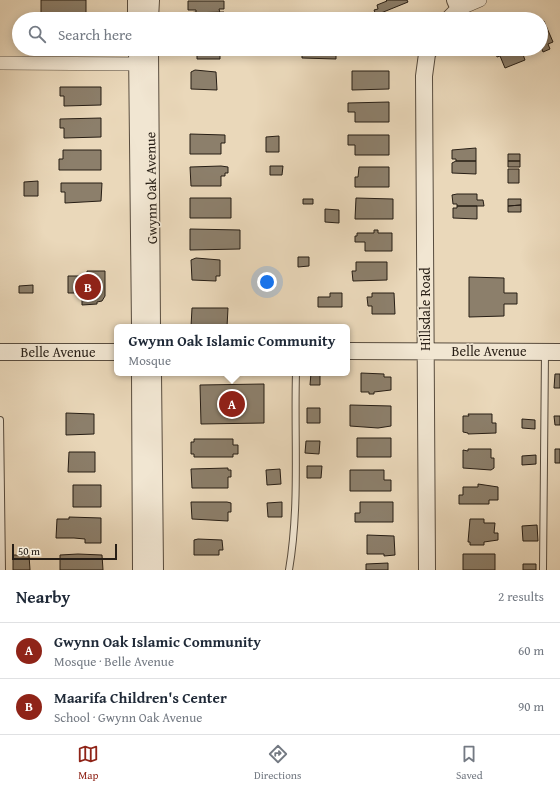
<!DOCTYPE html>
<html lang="en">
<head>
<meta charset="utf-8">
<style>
  :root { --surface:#fff; --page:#f2f2f3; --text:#1f2937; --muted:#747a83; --line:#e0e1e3; --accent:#8f2418 }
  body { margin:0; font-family:"Gentium Book Plus",serif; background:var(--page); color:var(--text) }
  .scale { position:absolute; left:12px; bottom:10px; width:105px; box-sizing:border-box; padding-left:4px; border:2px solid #271e15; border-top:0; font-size:11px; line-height:14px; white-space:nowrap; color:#271e15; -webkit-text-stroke:3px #f1e6d2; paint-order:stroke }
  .you { position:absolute; left:267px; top:282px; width:14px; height:14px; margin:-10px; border:3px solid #fff; border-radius:50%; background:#1a73e8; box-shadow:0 0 0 6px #1a73e833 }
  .badge { display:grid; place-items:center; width:26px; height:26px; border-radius:50%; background:var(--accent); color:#fff; font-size:13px; font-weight:700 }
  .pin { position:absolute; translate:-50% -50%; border:2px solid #fff; box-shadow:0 1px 4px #0006 }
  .popup { position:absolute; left:114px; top:324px; width:236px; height:52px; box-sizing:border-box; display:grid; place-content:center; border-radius:6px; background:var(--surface); filter:drop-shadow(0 1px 3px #0005); font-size:13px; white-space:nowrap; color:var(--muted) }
  .popup b { font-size:15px; color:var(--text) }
  .popup::after { content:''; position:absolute; left:50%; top:100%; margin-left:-8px; border:8px solid transparent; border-top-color:var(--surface) }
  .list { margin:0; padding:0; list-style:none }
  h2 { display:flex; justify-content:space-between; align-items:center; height:52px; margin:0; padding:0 16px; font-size:17px }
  h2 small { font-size:13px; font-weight:400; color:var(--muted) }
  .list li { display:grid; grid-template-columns:26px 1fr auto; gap:12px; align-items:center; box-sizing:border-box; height:56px; padding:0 16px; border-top:1px solid var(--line) }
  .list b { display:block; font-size:15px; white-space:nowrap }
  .list p { margin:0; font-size:13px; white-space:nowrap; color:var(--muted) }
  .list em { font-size:13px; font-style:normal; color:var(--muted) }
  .icon { flex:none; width:22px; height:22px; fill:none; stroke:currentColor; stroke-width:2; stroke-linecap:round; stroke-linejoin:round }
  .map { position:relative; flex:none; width:560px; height:570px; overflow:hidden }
  .search { position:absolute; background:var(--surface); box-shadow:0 2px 10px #0003; left:12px; right:12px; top:12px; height:44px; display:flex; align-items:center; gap:10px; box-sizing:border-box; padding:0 14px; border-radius:22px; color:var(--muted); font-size:15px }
  .sheet { height:164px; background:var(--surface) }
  nav { display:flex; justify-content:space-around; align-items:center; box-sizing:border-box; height:56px; border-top:1px solid var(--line); background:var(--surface); font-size:11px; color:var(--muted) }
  nav a { display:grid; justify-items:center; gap:2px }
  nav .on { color:var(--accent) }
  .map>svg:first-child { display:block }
  .building { fill:#8c7f6b; stroke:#271e15 }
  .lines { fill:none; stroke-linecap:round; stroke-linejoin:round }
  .service-casing { stroke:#584c3e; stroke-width:8 }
  .minor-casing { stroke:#584c3e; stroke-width:14 }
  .tertiary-casing { stroke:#584c3e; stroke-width:18 }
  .service { stroke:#f1e6d2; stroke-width:6 }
  .minor { stroke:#f1e6d2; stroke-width:13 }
  .tertiary { stroke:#f1e6d2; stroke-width:16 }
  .labels { text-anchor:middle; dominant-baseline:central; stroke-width:3; stroke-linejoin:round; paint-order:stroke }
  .street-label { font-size:14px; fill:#271e15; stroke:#f1e6d2 }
</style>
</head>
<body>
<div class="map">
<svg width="560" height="570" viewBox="0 0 560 570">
  <rect width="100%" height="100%" fill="#ead8ba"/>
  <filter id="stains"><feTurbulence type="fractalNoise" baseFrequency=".005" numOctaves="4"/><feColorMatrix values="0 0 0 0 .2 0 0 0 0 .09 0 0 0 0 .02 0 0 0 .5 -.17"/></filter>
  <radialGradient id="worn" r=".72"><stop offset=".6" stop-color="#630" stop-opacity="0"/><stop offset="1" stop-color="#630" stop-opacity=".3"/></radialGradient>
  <!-- building -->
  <path class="building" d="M41,0H86V16H41Z
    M386,0H407L408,2L376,15L374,10L378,9L377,5L387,1Z
    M188,1H224V9H219L220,13H189L196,12V10H188Z
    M224,12V19H189V13Z
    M544,21L553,42L548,44L550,49L543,52L541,47V22Z
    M197,49H224V54L220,55V59H197Z
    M302,49H336V59L302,58Z
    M494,49H521L525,60L505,68L500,56L497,57Z
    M195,70L216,72L217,90L191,89V72Z
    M352,71H389V89L352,90Z
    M60,87H101V105L64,106V96H60Z
    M389,102V122H355V112H348V103Z
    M101,118V137L64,138V128H60V119Z
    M190,134L225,135V143H221V154H190Z
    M348,135H389V155H355V145H348Z
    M279,136V152H266V137Z
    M476,148V161H456V159H452V150Z
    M63,150H101V170H59V159H63Z
    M508,154H520V161H508Z
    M456,161H476V174L452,173V163Z
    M508,161H520V167H508Z
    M221,166L228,167V173H225V176H221V186H191L190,167Z
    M270,166H283L282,175H270Z
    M359,167H389V187H355V177H358Z
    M508,169H519V183H508Z
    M38,181V196H24V182Z
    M61,183H102L101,201L65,203V192H61Z
    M457,194H477V200H483L484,206H457V204H453L452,195Z
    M190,198H231V218H190Z
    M356,198L393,199V219H355Z
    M303,199H313V204H303Z
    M508,199H521V205L508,206Z
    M521,205V212H508V206Z
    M457,206H477V219L453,218V208H457Z
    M325,209L339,210V223L325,222Z
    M190,229L240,230V249L190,250Z
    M374,230H378V233H392V251H365V242H355V236H357V233H374Z
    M298,257H309V266L298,267Z
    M196,258L220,260V276H216V281L192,280L191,260Z
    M356,262H387V280L353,281L352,271H356Z
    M87,271H105V296L102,301L97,302V304L82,305V293H68V276H87Z
    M469,277L504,278V293H517V304H504V316L469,317Z
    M33,285V293H19V286Z
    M330,293H342V307H318V297H330Z
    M372,293H394L395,314H372V306H368L367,297H372Z
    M192,308H228L227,327H191Z
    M311,373H320V385H310Z
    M361,373L384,374V377H391V390L374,392V394H369V392H361Z
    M555,374H560V388H554Z
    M264,384V423L201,424L200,385Z
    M350,405L391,406V426L378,428L350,426Z
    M307,408H320V423H307Z
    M66,413L94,414V434L66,435Z
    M468,414H492V423H496V433L468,434V433L463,432V416H469Z
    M554,416H560V425H555Z
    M522,419L535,420V429L522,428Z
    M357,438H391V457H357Z
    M194,439H233V445H238V454H233V457H194V454H191V442H194Z
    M306,441H320L319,454L305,453Z
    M468,449H491V458H494V468L491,470L463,468V450L468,451Z
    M555,449H560V463H555Z
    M69,452H95V472H68Z
    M536,455V464L522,465V456Z
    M307,466H322L321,478H307Z
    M228,468V470H231V477H228V488H192L191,469Z
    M280,469L281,484L267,485L266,470Z
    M350,470H384V480H391V491H350Z
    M478,484L498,487V500H489V504H459V495H463V487H478Z
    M73,485H101V507H73Z
    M191,502H227L231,503V512H228V521L192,519Z
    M282,502V517H268L267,503Z
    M360,502H393V522H355V513H360Z
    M69,517L101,518V543H85V539L74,538H56L57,519H69Z
    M470,519H484V523H495L494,533H498V540L484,542V545H470V542H468Z
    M537,525L538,541H523L522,526Z
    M367,535L394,536L395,555L384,556V554H367Z
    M198,539L222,540L223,550H219V555H194V540Z
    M78,554L102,555L103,570H60V555Z
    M463,554H495V570H463Z
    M13,555H29L30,570H13Z
    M388,563V570H366V564Z
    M523,564H536V570H523Z"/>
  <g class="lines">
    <!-- service casing -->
    <g class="service-casing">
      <path id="service" d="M0,420L2,570
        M289,570C300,505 294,438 296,373
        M543,570L545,352"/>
    </g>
    <!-- minor casing -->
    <g class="minor-casing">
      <path id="minor" d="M459,9L480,0
        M0,63L146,64"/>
    </g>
    <!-- tertiary casing -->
    <g class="tertiary-casing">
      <path id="tertiary" d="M136,0V19
        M150,19L151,0
        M449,19L459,9L455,0
        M137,49L140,327
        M150,49L152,327
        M347,351L560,352
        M0,352H117
        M140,373L141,570
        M153,373L155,570
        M427,570L424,76L427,54L430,49"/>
    </g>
    <!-- service -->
    <use href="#service" class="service"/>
    <!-- minor -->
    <use href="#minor" class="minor"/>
    <!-- tertiary -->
    <use href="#tertiary" class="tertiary"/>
  </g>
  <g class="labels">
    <!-- street labels -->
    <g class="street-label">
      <text transform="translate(151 188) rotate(-91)">Gwynn Oak Avenue</text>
      <text transform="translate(425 309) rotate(-90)">Hillsdale Road</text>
      <text x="489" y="351">Belle Avenue</text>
      <text x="58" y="352">Belle Avenue</text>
    </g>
  </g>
  <rect width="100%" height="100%" filter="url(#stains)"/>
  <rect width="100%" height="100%" fill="url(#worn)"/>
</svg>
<div class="scale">50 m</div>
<div class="you"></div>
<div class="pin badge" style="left:232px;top:404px">A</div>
<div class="popup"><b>Gwynn Oak Islamic Community</b>Mosque</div>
<div class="pin badge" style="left:88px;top:287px">B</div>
<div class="search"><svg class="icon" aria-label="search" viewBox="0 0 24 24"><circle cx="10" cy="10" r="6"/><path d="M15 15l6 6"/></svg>Search here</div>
</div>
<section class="sheet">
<h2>Nearby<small>2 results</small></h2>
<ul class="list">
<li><span class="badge">A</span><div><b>Gwynn Oak Islamic Community</b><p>Mosque · Belle Avenue</p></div><em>60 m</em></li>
<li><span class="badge">B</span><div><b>Maarifa Children's Center</b><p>School · Gwynn Oak Avenue</p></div><em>90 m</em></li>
</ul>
</section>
<nav>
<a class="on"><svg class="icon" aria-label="map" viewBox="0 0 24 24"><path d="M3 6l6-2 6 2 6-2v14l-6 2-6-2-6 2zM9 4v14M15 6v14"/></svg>Map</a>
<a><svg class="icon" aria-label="directions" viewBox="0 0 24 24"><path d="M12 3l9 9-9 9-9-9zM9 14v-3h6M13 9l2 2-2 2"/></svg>Directions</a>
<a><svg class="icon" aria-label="saved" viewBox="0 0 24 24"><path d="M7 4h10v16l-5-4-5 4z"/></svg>Saved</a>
</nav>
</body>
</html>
